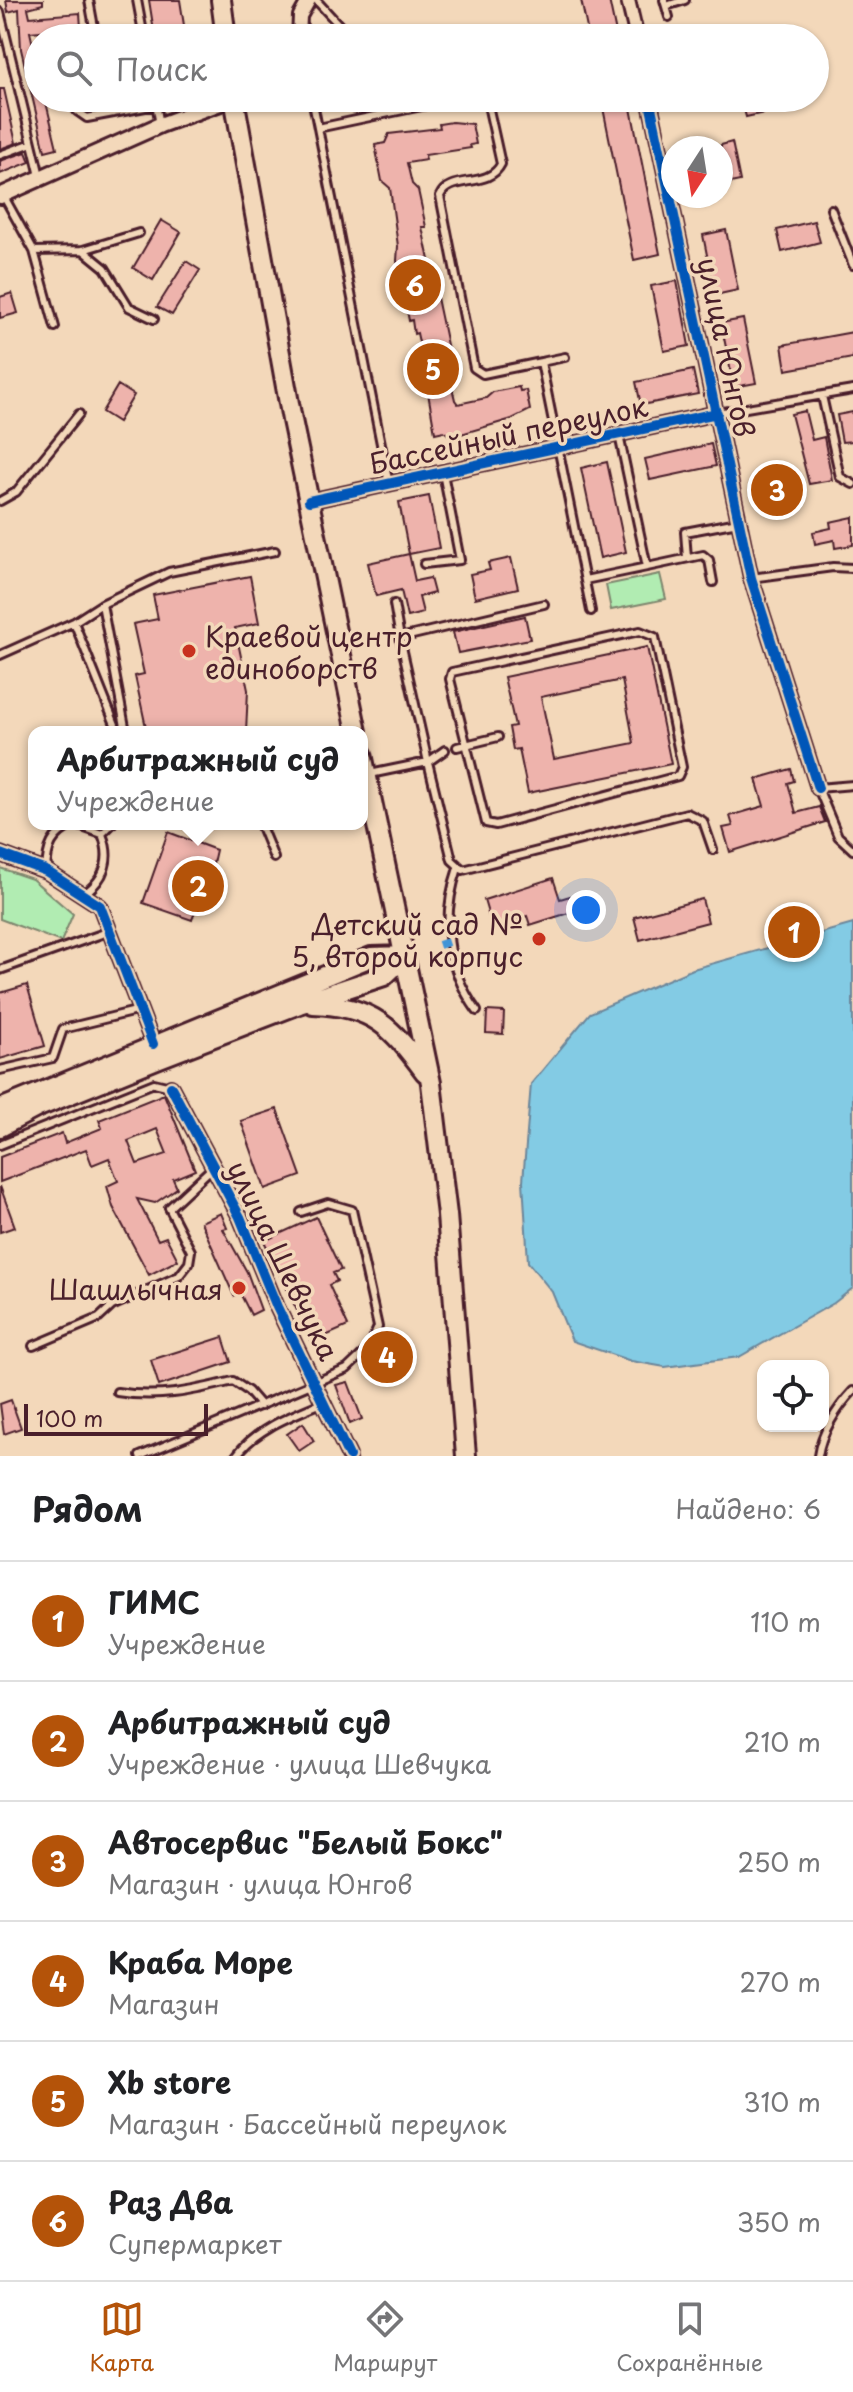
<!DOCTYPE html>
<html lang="ru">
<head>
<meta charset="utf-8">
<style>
  :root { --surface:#fff; --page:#f6f6f6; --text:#202124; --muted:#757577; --line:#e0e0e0; --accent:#b45309 }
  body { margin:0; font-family:"Playpen Sans",sans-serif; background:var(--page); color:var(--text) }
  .controls { position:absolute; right:24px; bottom:24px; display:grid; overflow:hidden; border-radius:16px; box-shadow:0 2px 6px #0004 }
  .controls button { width:72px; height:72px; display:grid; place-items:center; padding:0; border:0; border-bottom:2px solid var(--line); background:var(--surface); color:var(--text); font:40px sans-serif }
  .compass { position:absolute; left:661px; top:136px; width:72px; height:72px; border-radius:50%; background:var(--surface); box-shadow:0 2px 6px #0004; rotate:192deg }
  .scale { position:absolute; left:24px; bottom:20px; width:184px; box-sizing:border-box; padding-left:8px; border:4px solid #4a1f2b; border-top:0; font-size:22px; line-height:28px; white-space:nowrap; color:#4a1f2b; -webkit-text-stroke:6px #f3d8ba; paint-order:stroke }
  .you { position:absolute; left:586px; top:910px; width:28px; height:28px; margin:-20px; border:6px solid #fff; border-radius:50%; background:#1a73e8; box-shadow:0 0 0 12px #1a73e833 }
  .badge { display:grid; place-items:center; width:52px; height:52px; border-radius:50%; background:var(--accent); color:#fff; font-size:26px; font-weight:700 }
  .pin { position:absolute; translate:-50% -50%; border:4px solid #fff; box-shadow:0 2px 8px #0006 }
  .popup { position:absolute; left:28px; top:726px; width:340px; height:104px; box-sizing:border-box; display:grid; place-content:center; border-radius:16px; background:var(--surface); filter:drop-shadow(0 2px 6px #0005); font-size:26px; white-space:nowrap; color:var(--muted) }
  .popup b { font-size:30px; color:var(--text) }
  .popup::after { content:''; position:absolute; left:50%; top:100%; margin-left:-16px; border:16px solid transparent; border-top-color:var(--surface) }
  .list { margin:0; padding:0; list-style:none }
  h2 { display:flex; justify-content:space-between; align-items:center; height:104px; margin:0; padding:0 32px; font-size:34px }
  h2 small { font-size:26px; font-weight:400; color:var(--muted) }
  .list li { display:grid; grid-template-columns:52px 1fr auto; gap:24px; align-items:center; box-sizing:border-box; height:120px; padding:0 32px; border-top:2px solid var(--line) }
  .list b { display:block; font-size:30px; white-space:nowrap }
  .list p { margin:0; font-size:26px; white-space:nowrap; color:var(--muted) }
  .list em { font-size:26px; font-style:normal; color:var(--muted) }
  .icon { flex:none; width:44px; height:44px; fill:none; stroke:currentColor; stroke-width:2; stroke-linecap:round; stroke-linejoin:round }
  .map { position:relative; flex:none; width:853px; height:1456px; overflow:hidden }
  .search { position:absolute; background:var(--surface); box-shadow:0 2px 6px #0004; left:24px; right:24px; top:24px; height:88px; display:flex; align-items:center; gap:20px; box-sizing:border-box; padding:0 28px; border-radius:44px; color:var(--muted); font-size:30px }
  .sheet { height:824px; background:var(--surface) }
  nav { display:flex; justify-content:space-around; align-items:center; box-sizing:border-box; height:112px; border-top:2px solid var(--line); background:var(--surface); font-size:22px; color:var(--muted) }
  nav a { display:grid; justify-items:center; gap:4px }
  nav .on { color:var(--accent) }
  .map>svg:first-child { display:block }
  .green { fill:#b1ecb2; stroke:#7e866e; stroke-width:2 }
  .water { fill:#83cbe4; stroke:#6c869a; stroke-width:2 }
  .building { fill:#eeb3ac; stroke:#4a1f2b; stroke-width:2; fill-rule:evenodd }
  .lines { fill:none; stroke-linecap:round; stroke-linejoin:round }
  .service-casing { stroke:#4a1f2b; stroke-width:12 }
  .minor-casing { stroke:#4a1f2b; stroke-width:18 }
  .tertiary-casing { stroke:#4a1f2b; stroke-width:20 }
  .primary-casing { stroke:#4a1f2b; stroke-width:24 }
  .service { stroke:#f3d8ba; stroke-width:6 }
  .minor { stroke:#f3d8ba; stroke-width:12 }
  .tertiary { stroke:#f3d8ba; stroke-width:14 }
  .primary { stroke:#f3d8ba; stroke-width:18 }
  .quiet { stroke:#4194d7; stroke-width:8; stroke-dasharray:16 8; stroke-linecap:butt }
  .cycleway-casing { stroke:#f3d8ba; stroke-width:15 }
  .cycleway { stroke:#0057b8; stroke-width:10 }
  .poi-dot { fill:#c8321e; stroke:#f3d8ba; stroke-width:3 }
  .labels { text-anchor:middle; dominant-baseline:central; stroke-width:7; stroke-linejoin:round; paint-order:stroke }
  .street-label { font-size:28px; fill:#4a1f2b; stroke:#f3d8ba }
  .poi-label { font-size:28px; fill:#4a1f2b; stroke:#f3d8ba; text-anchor:end }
</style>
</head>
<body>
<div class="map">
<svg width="853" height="1456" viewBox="0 0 853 1456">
  <rect width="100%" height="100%" fill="#f3d8ba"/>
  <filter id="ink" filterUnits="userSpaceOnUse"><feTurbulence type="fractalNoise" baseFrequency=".0125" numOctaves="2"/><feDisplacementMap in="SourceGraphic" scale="16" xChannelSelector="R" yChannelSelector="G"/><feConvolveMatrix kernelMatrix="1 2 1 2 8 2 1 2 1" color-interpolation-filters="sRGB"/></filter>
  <g filter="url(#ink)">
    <!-- green -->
    <path class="green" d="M660,574L666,599L611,610L606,585Z
      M0,868L32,879L73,914L61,942L0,919Z"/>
    <!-- water -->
    <path class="water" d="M853,924V1288L834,1303L739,1357L665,1367L631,1361L572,1341L552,1292L528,1262L523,1181L531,1084L590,1013L693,969Z"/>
    <!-- building -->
    <path class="building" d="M6,0H43V4L28,8L30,17L80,13L81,28L30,32L38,67V98H45L57,148L45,151L21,49L19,9L8,12Z
      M149,0H180L186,38H155Z
      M581,0H609L617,38H589Z
      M0,89H4L16,143L0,149Z
      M601,98H629L660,254L634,260Z
      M761,98H774L777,110L746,117L742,102Z
      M452,122L472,124L476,144L470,145L471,148L425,155L426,160L407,163L412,184L418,190L426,227H422L454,378L450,379L455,400L458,404L486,398L493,392L519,387L520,391L526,390L530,410L512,419L451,437L444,431L435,433L424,370L421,371L418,357L422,356L417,333L414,334L412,320L409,321L406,305L412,304L406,275L400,276L397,261L398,246L390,188L382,181L375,145L385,143L389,134L440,128L439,124Z
      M732,142L740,181L721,185V145Z
      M26,152L30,162L0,174V161Z
      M161,220L181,232L153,280L133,268Z
      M814,221L820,242L782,252L777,230Z
      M726,230L738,290L715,295L703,235Z
      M186,261L200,270L172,315L157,307Z
      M677,281L689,346L664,351L651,286Z
      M12,293L18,313L0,318V297Z
      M743,319L756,383L734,387L721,323Z
      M853,332V358L786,370L782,345Z
      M693,370L698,394L641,405L636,382Z
      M118,385L134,395L118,422L102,412Z
      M805,411L812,440L824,437L832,480L809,484L791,414Z
      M853,412V441L842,442L837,415Z
      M711,444L716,466L650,480L645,459Z
      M607,462L626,552L600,558L581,468Z
      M783,464L792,512L771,515L763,468Z
      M429,496L439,548L409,554L399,502Z
      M853,517V545L835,548L834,540L815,544L813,532L831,528L830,522Z
      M409,554L415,581L430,578L434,593L419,597L423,613L407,617L401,590L376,596L368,563Z
      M511,558L518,588L475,598L470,574L490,570L488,563Z
      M250,576L259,623L235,628L248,690L246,732H147L135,676L144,674L133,624L158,619L153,595Z
      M525,616L530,639L458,653L453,632Z
      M647,647L671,764L528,793L519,749L513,750L509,727L515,726L504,677ZM622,680L634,743L554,759L541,697Z
      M791,769L794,781L788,783L796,813L819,807L825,822L730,852L723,828L733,826L730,816L764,806L756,779Z
      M168,832L216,850L206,894L199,900L192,920L143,903Z
      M553,878L560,899L570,896L575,911L530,925L527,916L492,927L484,900Z
      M702,899L708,922L640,940L634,917Z
      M27,985L45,1046L0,1059V993Z
      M487,1011L504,1012L503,1034L486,1033Z
      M164,1094L195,1170L173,1179L177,1188L155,1203L137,1199L158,1240L166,1237L178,1260L149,1275L113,1207L107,1186L118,1181L109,1158L92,1165L86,1149L0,1182V1157L62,1133L65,1143L102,1128L99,1120ZM157,1129L167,1154L137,1164L128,1141Z
      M277,1109L301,1176L265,1189L241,1121Z
      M0,1186L15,1227L0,1232Z
      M221,1213L227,1228L223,1229L247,1272L261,1310L251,1315L240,1293L234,1296L201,1222Z
      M316,1217L341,1270L333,1273L337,1281L329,1285L348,1326L312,1342L264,1241Z
      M223,1337L231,1362L159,1386L151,1360Z
      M348,1382L362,1419L350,1424L336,1385Z
      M11,1400L21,1428L4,1434L0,1404Z
      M303,1423L314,1441L299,1451L287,1434Z"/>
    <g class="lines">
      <!-- service casing -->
      <g class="service-casing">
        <path id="service" d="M89,0L96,38
          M137,0L144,38
          M316,0L351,38
          M664,0L669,17
          M666,6L685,0
          M0,12L40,176
          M439,38L479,31
          M75,98L77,111L87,118L156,105
          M155,98L160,125
          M312,98L318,128
          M481,98L488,105L501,164C489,189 449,174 440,196L474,368L483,374L541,362L591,611
          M0,155L32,143
          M3,195L34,251L83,250L139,233
          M831,209L853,265
          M83,250L105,268L129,307L154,319
          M34,251L55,327
          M541,362L565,357
          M822,396L840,477L853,484
          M717,413L853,390
          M389,484L318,128L460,98
          M0,501L16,492L79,414
          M687,558L685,532L738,522
          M424,564L460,560L443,473
          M647,567L703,555L709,560L713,582
          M751,578L833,567L853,568
          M585,580L647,567L619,435
          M102,604L126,732
          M394,604L400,638
          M74,622L118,732
          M640,631L655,637L682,767L678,776L496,825L486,823L450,679L452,672Z
          M0,655L74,622L102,604L169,572L275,551
          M457,747L498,737
          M445,750L428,762L400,638L544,604
          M370,774L428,762L452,860L463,870L687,813L703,821L713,850
          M853,785L818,788L838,836L853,850
          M260,824L274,858
          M102,834L112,824
          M458,868C441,918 446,968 477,1011
          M46,871C47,847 51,835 74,824L102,834C112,859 105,879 84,894
          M0,970L110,931
          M0,1070L53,1058L63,1029L140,1010
          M0,1145L154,1083L171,1087
          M33,1346L99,1318L112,1306L179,1276L189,1263L191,1251L169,1208L213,1167
          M117,1392C158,1399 193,1391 233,1381L248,1391L261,1406
          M140,1456L347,1369L369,1348L378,1327L352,1210L328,1203L301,1212
          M236,1456C256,1428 294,1415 324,1402
          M818,1456C821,1433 837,1408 853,1391"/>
      </g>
      <!-- minor casing -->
      <g class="minor-casing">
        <path id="minor" d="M628,0L637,38
          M299,38L300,16L309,0
          M649,98L751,578L818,788
          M309,501L717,413
          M0,854L46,871L100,906L153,1044
          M171,1087L240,1217L277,1307L349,1456"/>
      </g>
      <!-- tertiary casing -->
      <g class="tertiary-casing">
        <path id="tertiary" d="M0,196L160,125L234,98"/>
      </g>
      <!-- primary casing -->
      <g class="primary-casing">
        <path id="primary" d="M221,0L226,38
          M234,98L292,420L357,732
          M362,754L431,1083L447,1215L466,1456
          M313,1004C374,1006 391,1027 425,1072
          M0,1109L371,957L405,956
          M0,1127L36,1108L157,1059L299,1004L384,976L405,956"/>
      </g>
      <!-- service -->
      <use href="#service" class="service"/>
      <!-- minor -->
      <use href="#minor" class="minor"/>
      <!-- tertiary -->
      <use href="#tertiary" class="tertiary"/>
      <!-- primary -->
      <use href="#primary" class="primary"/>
      <!-- quiet -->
      <path class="quiet" d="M439,945L448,942"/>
      <!-- cycleway casing -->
      <g class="cycleway-casing">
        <path id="cycleway" d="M649,98L751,578L818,788
          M309,501L717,413
          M0,854L46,871L100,906L153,1044
          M171,1087L240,1217L277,1307L349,1456"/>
      </g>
      <!-- cycleway -->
      <use href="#cycleway" class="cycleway"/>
    </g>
  </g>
  <!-- markers -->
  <g class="poi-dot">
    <circle cx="189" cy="651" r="8"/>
    <circle cx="539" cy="939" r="8"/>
    <circle cx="239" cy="1288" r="8"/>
  </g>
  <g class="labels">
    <!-- street labels -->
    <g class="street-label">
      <text transform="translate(727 347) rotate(78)">улица Юнгов</text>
      <text transform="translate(508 434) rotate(-12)">Бассейный переулок</text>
      <text transform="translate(284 1260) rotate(64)">улица Шевчука</text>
    </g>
    <!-- poi labels -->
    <g class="poi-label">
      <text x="205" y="635" text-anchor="start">Краевой центр<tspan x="205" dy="32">единоборств</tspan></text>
      <text x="523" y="923">Детский сад №<tspan x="523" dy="32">5, второй корпус</tspan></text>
      <text x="223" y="1288">Шашлычная</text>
    </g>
  </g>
</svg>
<div class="controls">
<button><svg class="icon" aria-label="locate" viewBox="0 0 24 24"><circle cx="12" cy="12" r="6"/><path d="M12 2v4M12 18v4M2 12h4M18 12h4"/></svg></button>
</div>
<svg class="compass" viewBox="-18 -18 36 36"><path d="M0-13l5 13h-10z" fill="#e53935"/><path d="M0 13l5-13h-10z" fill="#757577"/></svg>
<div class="scale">100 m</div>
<div class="you"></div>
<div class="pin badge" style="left:794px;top:932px">1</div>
<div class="pin badge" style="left:198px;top:886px">2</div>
<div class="popup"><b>Арбитражный суд</b>Учреждение</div>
<div class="pin badge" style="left:777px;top:490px">3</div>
<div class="pin badge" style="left:387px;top:1357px">4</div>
<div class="pin badge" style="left:433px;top:369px">5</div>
<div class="pin badge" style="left:415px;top:285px">6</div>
<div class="search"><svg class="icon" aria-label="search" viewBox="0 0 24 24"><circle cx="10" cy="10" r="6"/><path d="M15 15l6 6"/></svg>Поиск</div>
</div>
<section class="sheet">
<h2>Рядом<small>Найдено: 6</small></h2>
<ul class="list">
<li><span class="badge">1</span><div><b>ГИМС</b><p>Учреждение</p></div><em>110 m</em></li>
<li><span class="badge">2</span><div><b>Арбитражный суд</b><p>Учреждение · улица Шевчука</p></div><em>210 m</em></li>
<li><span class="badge">3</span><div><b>Автосервис &quot;Белый Бокс&quot;</b><p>Магазин · улица Юнгов</p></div><em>250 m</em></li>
<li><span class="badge">4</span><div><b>Краба Море</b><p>Магазин</p></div><em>270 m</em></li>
<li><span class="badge">5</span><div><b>Xb store</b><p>Магазин · Бассейный переулок</p></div><em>310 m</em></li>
<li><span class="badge">6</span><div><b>Раз Два</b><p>Супермаркет</p></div><em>350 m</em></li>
</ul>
</section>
<nav>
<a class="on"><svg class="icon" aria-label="map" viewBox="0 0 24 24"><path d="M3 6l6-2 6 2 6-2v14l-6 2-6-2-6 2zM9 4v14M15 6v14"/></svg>Карта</a>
<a><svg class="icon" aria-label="directions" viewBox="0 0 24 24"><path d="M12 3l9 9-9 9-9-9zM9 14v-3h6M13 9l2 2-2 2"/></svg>Маршрут</a>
<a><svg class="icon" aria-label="saved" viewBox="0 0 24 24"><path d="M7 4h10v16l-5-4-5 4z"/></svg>Сохранённые</a>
</nav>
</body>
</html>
